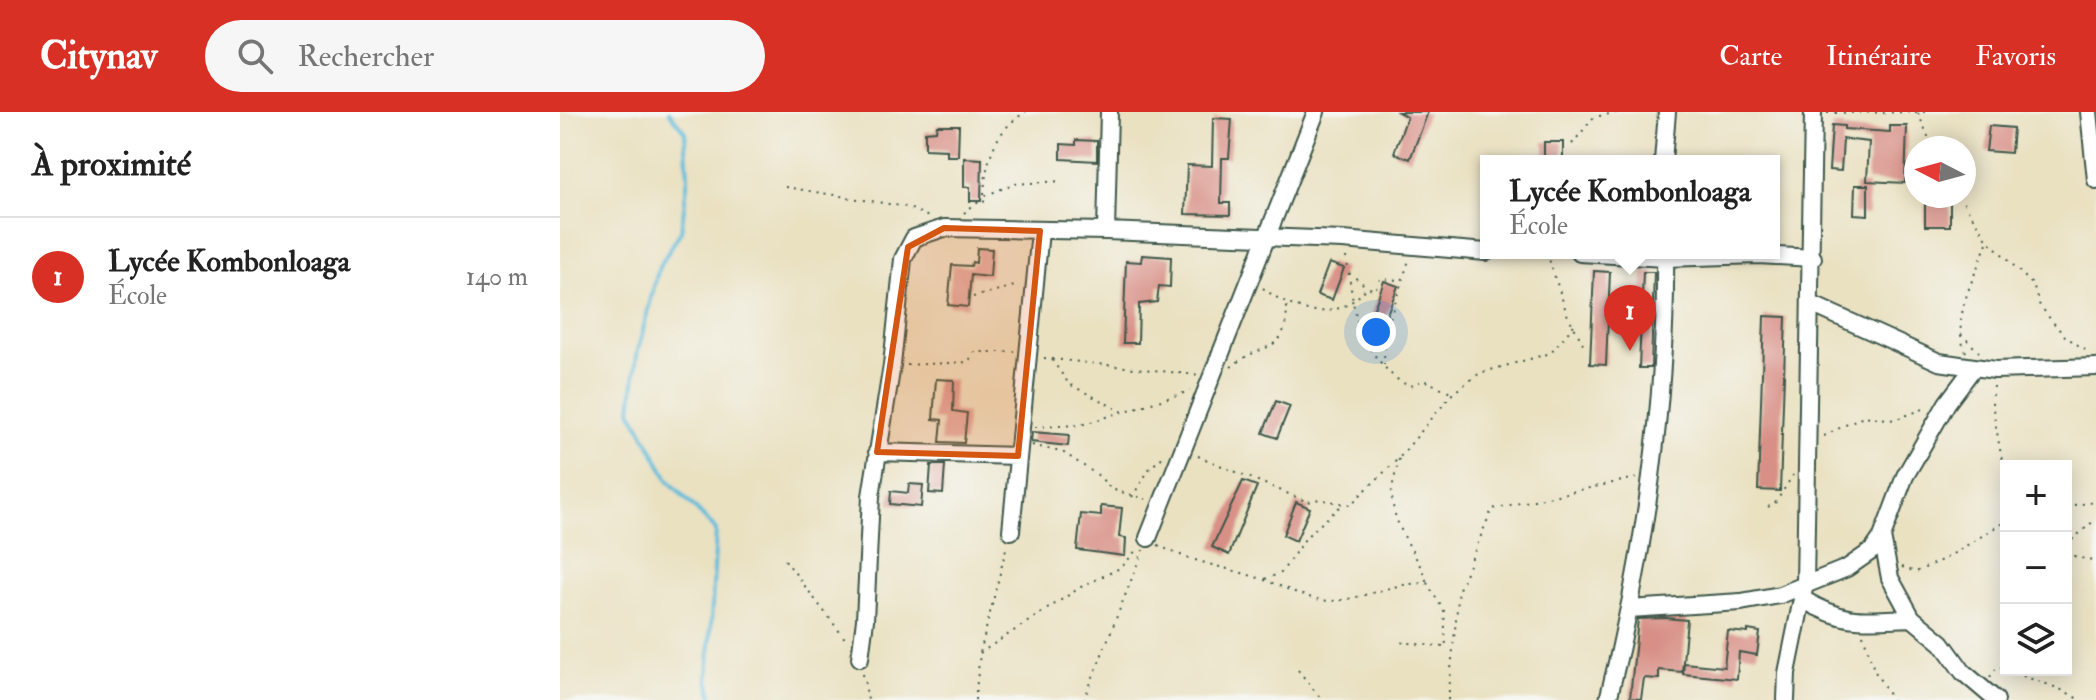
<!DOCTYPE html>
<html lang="fr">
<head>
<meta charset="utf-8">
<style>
  :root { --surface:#fff; --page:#f6f6f6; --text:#222; --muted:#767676; --line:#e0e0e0; --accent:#d93025 }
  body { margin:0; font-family:"IM FELL Double Pica",serif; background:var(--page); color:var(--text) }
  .controls { position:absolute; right:24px; bottom:24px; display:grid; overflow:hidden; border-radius:0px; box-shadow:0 4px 20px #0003 }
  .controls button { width:72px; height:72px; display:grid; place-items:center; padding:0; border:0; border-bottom:2px solid var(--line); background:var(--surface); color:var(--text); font:40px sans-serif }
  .compass { position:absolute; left:1344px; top:24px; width:72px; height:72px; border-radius:50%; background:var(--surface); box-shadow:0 4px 20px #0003; rotate:276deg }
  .you { position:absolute; left:816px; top:220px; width:28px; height:28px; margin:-20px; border:6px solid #fff; border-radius:50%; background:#1a73e8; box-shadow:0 0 0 12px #1a73e833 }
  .badge { display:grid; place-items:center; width:52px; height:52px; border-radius:50%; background:var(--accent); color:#fff; font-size:26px; font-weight:700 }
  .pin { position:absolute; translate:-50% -66px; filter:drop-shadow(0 2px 4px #0008) }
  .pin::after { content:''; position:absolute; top:42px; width:28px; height:24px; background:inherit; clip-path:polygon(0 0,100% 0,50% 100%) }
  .popup { position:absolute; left:920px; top:43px; width:300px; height:104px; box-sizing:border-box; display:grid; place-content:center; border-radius:0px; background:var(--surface); filter:drop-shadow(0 2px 6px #0005); font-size:26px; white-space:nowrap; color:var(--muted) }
  .popup b { font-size:30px; color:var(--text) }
  .popup::after { content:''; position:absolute; left:50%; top:100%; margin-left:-16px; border:16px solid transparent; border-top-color:var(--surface) }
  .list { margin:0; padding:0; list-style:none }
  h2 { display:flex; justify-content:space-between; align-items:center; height:104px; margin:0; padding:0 32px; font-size:34px }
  h2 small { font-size:26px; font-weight:400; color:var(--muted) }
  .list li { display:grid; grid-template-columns:52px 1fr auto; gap:24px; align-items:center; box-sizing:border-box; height:120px; padding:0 32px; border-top:2px solid var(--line) }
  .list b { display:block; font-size:30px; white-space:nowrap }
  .list p { margin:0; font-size:26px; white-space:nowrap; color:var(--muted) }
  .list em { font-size:26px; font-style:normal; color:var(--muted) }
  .icon { flex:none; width:44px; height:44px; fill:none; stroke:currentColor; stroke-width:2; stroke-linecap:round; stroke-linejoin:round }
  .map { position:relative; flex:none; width:1536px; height:588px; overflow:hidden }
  header { display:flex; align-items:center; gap:48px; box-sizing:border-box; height:112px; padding:0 40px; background:var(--accent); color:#fff }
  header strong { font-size:38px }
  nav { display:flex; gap:44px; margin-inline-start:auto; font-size:28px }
  .search { width:560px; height:72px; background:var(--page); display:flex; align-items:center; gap:20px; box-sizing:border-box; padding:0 28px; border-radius:44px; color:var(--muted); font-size:30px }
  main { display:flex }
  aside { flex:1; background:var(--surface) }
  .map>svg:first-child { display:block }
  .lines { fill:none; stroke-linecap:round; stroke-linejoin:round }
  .stream { stroke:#5dbbdb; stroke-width:4 }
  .building { fill:#d89086 }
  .minor-casing { stroke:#3d5649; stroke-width:20 }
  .path { stroke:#3d5649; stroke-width:2; stroke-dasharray:2 6; stroke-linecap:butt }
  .minor { stroke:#fff; stroke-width:16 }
  .marked { fill:#d45610; fill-opacity:0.2; stroke:#d45610; stroke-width:6; stroke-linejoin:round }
</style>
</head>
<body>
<header>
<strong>Citynav</strong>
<div class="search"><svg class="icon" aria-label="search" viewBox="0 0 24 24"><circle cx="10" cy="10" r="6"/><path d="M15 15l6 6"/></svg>Rechercher</div>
<nav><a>Carte</a><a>Itinéraire</a><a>Favoris</a></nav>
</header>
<main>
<aside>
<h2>À proximité<small></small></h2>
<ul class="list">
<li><span class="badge">1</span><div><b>Lycée Kombonloaga</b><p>École</p></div><em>140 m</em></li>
</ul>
</aside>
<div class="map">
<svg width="1536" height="588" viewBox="0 0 1536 588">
  <rect width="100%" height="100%" fill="#f6f6f2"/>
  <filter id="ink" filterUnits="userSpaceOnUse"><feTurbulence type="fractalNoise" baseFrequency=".0125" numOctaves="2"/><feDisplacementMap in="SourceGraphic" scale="16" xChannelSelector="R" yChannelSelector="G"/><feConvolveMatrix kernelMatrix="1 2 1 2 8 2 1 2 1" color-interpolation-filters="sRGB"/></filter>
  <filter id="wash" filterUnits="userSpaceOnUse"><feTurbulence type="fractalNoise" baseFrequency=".006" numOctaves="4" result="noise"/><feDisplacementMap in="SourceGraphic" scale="32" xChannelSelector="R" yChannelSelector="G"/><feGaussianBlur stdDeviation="1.8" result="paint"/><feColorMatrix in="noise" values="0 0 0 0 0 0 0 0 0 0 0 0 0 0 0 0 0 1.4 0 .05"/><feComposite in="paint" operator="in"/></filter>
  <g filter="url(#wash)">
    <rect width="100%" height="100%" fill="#eae1c1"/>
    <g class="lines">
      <!-- stream -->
      <path class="stream" d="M109,0L125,20L128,65L121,119L99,155L77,242L71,298L109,369L156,418L148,567L153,588"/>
    </g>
    <g id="blocks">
      <!-- building -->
      <path class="building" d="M838,0H868L850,47L834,41L847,5Z
        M653,6L672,7L669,46H662L661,91H670V103L625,102L627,53L652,54Z
        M377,13H399L398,44H387V38L365,37V20L376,19Z
        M1272,13L1284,14V17L1330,20V14H1347L1345,71L1307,69L1309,30L1283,27L1281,59L1269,58Z
        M1429,14L1453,16L1451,41L1426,39Z
        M516,28L537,29V49L501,47V32L516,33Z
        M984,30H1003V49H984Z
        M404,46L422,47L421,89H410V75H404Z
        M1295,73H1308V103L1294,102Z
        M1365,92H1390V114H1365Z
        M417,136L432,137L430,165L411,163L408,195L388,193L392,153L411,154L412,150L416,151Z
        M582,143L611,145L610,175L599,174L597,190L579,192L578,231H563L566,149L581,150Z
        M769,151L784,156L772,188L757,183Z
        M1034,159L1050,160L1046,253L1030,252Z
        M1083,160H1094L1091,256H1079Z
        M824,169L838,174L825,207L812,202Z
        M1204,204L1226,205L1220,379L1198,378Z
        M376,267L394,268L393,299L407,301L404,331L380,330L382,308L373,307Z
        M716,289L730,294L717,326L703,321Z
        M472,320L509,323L508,334L471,330Z
        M371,353H385L383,382L369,381Z
        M683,369L697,374L669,443L652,435Z
        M349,372L363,373L361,395L330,392L331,379L348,381Z
        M736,390L750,396L736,429L723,423Z
        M541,394L562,396L559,425L566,426L565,444L517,438L521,402L541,404Z
        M1105,506L1127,508L1122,560L1099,558V567L1084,566L1081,587L1070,586L1078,507Z
        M1188,518L1200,520L1197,543L1179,540L1177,567L1123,562L1124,551L1164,555L1168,519L1188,521Z"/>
    </g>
  </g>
  <g filter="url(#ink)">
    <use href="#blocks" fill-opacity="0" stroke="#3d5649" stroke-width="2"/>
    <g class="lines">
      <!-- minor casing -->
      <g class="minor-casing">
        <path id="minor" d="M1529,0L1536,68
          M1103,49L1107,0
          M546,119L549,0
          M1020,141L1105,146L1198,143L1253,146
          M1251,192L1379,250L1435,258L1536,255
          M317,340L458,344
          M451,419L480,119
          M1322,425L1330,466L1352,506L1382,531L1403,560L1436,588
          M588,426L756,0
          M1244,488C1287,513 1304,508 1352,506
          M1069,497L1181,490L1220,483L1287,456L1313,438L1322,425L1345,364L1387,291L1414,255
          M300,546L305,508L311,384L332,253L343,147L354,126L384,116L546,119L783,128L926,140
          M1048,588C1084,447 1107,287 1105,141
          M1226,588L1227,561L1245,472L1253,0"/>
      </g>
      <!-- path -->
      <path class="path" d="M1267,1L1370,0
        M1358,1L1373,36
        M1012,32L1034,5L1060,0
        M225,75L347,95L371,106
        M424,82C426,49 434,18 466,0
        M1399,84L1428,128L1473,173L1479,192L1491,208L1505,224L1528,240
        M404,101L416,91H424V84L454,72L503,69
        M987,141L1007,202L1026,237
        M786,145C794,186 791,218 821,251C830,261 837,270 851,274L863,268L891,280
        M789,161L806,174
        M703,176C736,202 778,212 807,175L815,178L820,167L841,168
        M413,185L458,173
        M1401,222L1419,240
        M1406,240C1389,207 1417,161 1428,128
        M484,246L637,263
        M492,248L509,272L563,300
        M347,253L408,250L415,240H455
        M824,253L825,221L849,148
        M671,255C704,227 727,246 727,191
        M1434,274L1432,291L1446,372
        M475,315L521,313L630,279
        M1264,324L1303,304L1334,308L1366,296
        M472,333L504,341L539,364L551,377L586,387
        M638,344L748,390L759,387L790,393L839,346L893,281L920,261L991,241L1014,213
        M839,347C837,359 831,373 832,384C833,417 858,441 867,471
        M572,385L590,356L605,343
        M1506,394L1536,390
        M1208,395L1216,390L1233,363
        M598,433C632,451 668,455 704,468C728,476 756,493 782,488C813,483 833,471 867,471L884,499L886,535L839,530
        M1506,433L1536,407
        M1506,442L1536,450
        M225,448L286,528
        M1342,455L1356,460L1388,445L1446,409
        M705,467L721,461L747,424L782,393
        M1303,522L1314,558L1332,588
        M420,541L521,475L562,455L578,436
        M738,558L762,588
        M1448,558C1472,569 1499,573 1519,588
        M303,562L308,588
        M1430,565L1438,554L1446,557
        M415,588L420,541L447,433
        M524,588L583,438
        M888,588L899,477L932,397L1076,366"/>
      <!-- minor -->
      <use href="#minor" class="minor"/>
    </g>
  </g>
  <!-- marked area -->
  <path class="marked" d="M384,116L480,119L458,344L317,340L348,135Z"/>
</svg>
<div class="controls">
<button>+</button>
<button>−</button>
<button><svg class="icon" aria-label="layers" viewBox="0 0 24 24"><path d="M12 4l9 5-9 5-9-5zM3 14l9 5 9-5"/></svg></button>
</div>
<svg class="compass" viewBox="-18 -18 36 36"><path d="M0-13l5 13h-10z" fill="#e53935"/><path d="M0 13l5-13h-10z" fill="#767676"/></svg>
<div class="you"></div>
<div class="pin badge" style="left:1070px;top:239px">1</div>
<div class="popup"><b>Lycée Kombonloaga</b>École</div>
</div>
</main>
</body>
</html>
